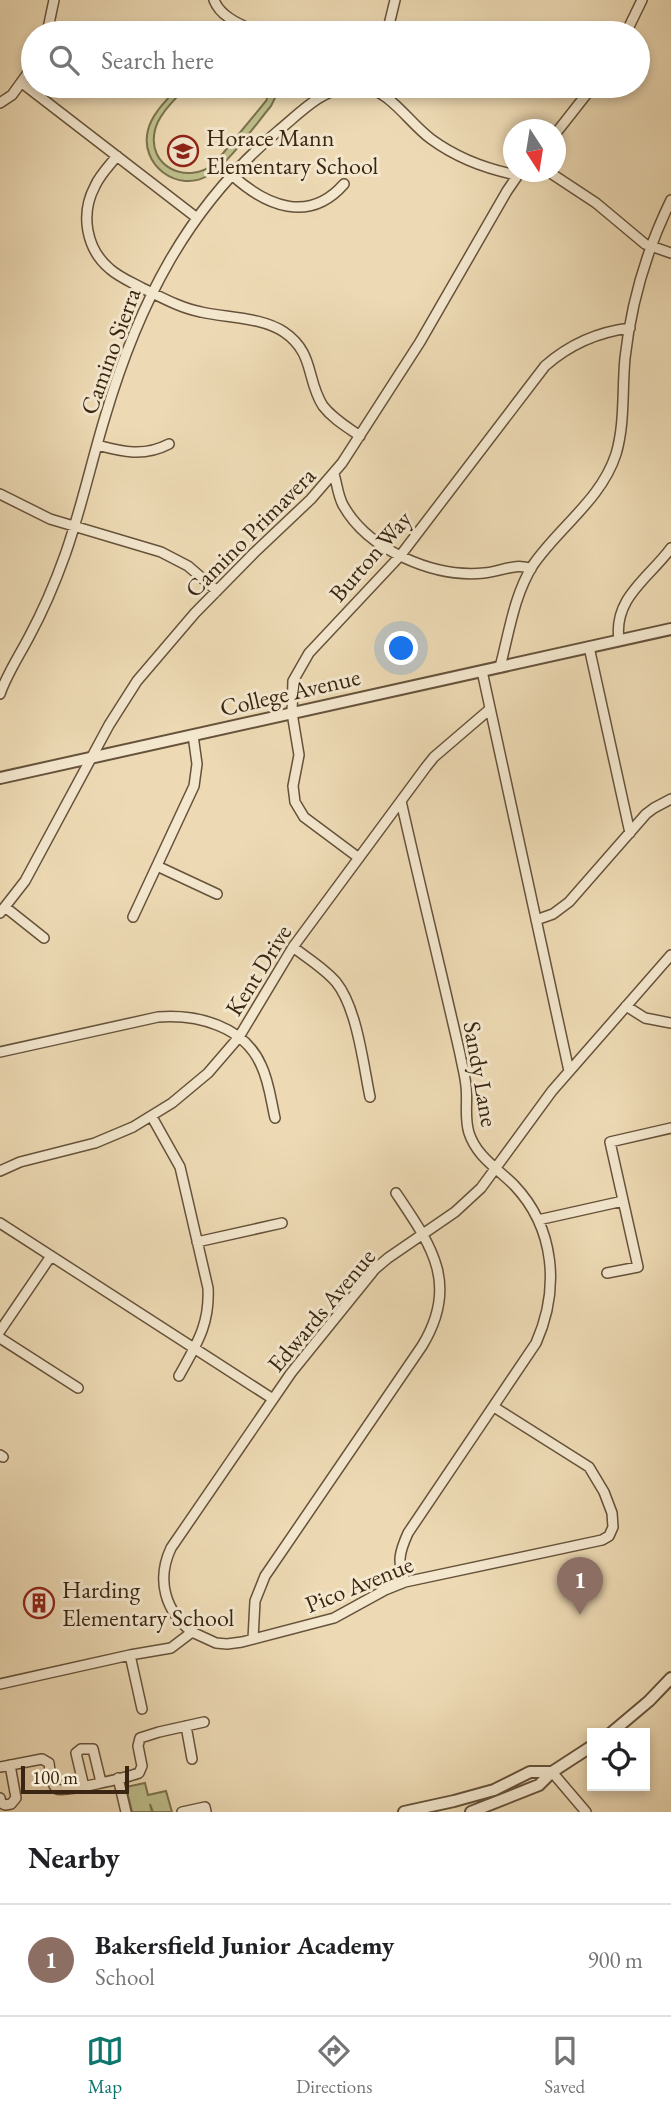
<!DOCTYPE html>
<html lang="en">
<head>
<meta charset="utf-8">
<style>
  :root { --surface:#fff; --page:#f6f6f6; --text:#202124; --muted:#757577; --line:#e0e0e0; --accent:#0f766e }
  body { margin:0; font-family:"EB Garamond",serif; background:var(--page); color:var(--text) }
  .controls { position:absolute; right:21px; bottom:21px; display:grid; overflow:hidden; border-radius:0px; box-shadow:0 4px 10px #0003 }
  .controls button { width:63px; height:63px; display:grid; place-items:center; padding:0; border:0; border-bottom:2px solid var(--line); background:var(--surface); color:var(--text); font:35px sans-serif }
  .compass { position:absolute; left:503px; top:119px; width:63px; height:63px; border-radius:50%; background:var(--surface); box-shadow:0 4px 10px #0003; rotate:168deg }
  .scale { position:absolute; left:21px; bottom:18px; width:108px; box-sizing:border-box; padding-left:7px; border:4px solid #392512; border-top:0; font-size:19px; line-height:24px; white-space:nowrap; color:#392512; -webkit-text-stroke:5px #f3e7ce; paint-order:stroke }
  .you { position:absolute; left:402px; top:649px; width:24px; height:24px; margin:-18px; border:5px solid #fff; border-radius:50%; background:#1a73e8; box-shadow:0 0 0 10px #1a73e833 }
  .badge { display:grid; place-items:center; width:46px; height:46px; border-radius:50%; background:var(--accent); color:#fff; font-size:23px; font-weight:700 }
  .pin { position:absolute; translate:-50% -58px; filter:drop-shadow(0 2px 4px #0008) }
  .pin::after { content:''; position:absolute; top:37px; width:24px; height:21px; background:inherit; clip-path:polygon(0 0,100% 0,50% 100%) }
  .list { margin:0; padding:0; list-style:none }
  h2 { display:flex; justify-content:space-between; align-items:center; height:91px; margin:0; padding:0 28px; font-size:30px }
  h2 small { font-size:23px; font-weight:400; color:var(--muted) }
  .list li { display:grid; grid-template-columns:46px 1fr auto; gap:21px; align-items:center; box-sizing:border-box; height:112px; padding:0 28px; border-top:2px solid var(--line) }
  .list b { display:block; font-size:26px; white-space:nowrap }
  .list p { margin:0; font-size:23px; white-space:nowrap; color:var(--muted) }
  .list em { font-size:23px; font-style:normal; color:var(--muted) }
  .icon { flex:none; width:38px; height:38px; fill:none; stroke:currentColor; stroke-width:2; stroke-linecap:round; stroke-linejoin:round }
  .map { position:relative; flex:none; width:671px; height:1812px; overflow:hidden }
  .search { position:absolute; background:var(--surface); box-shadow:0 4px 10px #0003; left:21px; right:21px; top:21px; height:77px; display:flex; align-items:center; gap:18px; box-sizing:border-box; padding:0 24px; border-radius:38px; color:var(--muted); font-size:26px }
  .sheet { height:203px; background:var(--surface) }
  nav { display:flex; justify-content:space-around; align-items:center; box-sizing:border-box; height:98px; border-top:2px solid var(--line); background:var(--surface); font-size:19px; color:var(--muted) }
  nav a { display:grid; justify-items:center; gap:4px }
  nav .on { color:var(--accent) }
  .map>svg:first-child { display:block }
  .green { fill:#bdbe8a; stroke:#7b724e; stroke-width:2 }
  .lines { fill:none; stroke-linecap:round; stroke-linejoin:round }
  .minor-casing { stroke:#66523a; stroke-width:12 }
  .tertiary-casing { stroke:#66523a; stroke-width:14 }
  .minor { stroke:#f3e7ce; stroke-width:9 }
  .tertiary { stroke:#f3e7ce; stroke-width:10 }
  .labels { text-anchor:middle; dominant-baseline:central; stroke-width:6; stroke-linejoin:round; paint-order:stroke }
  .poi-label { font-size:24px; fill:#392512; stroke:#f3e7ce; text-anchor:start }
  .street-label { font-size:24px; fill:#392512; stroke:#f3e7ce }
</style>
</head>
<body>
<div class="map">
<svg width="671" height="1812" viewBox="0 0 671 1812">
  <rect width="100%" height="100%" fill="#eddab4"/>
  <filter id="stains"><feTurbulence type="fractalNoise" baseFrequency=".00286" numOctaves="4"/><feColorMatrix values="0 0 0 0 .2 0 0 0 0 .09 0 0 0 0 .02 0 0 0 .5 -.17"/></filter>
  <radialGradient id="worn" r=".72"><stop offset=".6" stop-color="#630" stop-opacity="0"/><stop offset="1" stop-color="#630" stop-opacity=".3"/></radialGradient>
  <!-- green -->
  <path class="green" d="M179,86H187C176,99 159,113 155,130C146,167 188,186 215,163L266,101L272,86H279L276,96L271,106C256,124 227,165 209,175C178,194 139,165 148,130C152,113 168,99 179,86Z
    M145,1783L148,1795L166,1791L172,1812H153L150,1804L152,1812H132L126,1787Z"/>
  <g class="lines">
    <!-- minor casing -->
    <g class="minor-casing">
      <path id="minor" d="M214,0C221,18 242,25 259,33
        M47,33L54,0
        M387,33L395,0
        M626,33L642,0
        M22,83L197,218
        M361,86C391,91 408,122 431,139C457,158 486,169 517,175
        M0,103L12,95L33,66
        M556,133L593,86
        M117,156C109,166 100,175 95,186C80,214 86,249 110,269C119,277 131,282 142,288C161,297 180,308 201,312C228,318 261,317 284,332C315,353 306,380 323,406C333,419 347,427 360,436
        M549,172L596,203L645,244L671,253
        M232,175C266,206 309,224 344,184
        M97,445C123,452 144,457 169,444
        M334,474C337,484 338,496 343,505C368,550 434,578 484,573C500,572 516,562 531,569
        M0,494L50,519L161,552L188,566L217,591
        M619,640C613,598 649,578 671,548
        M589,647L630,833
        M500,667C509,633 514,595 533,565C559,527 601,500 616,454C625,424 622,390 625,358C631,304 647,249 671,200
        M482,671L569,1071
        M0,694C7,674 19,656 29,637C43,611 55,583 65,555C81,510 91,463 105,417C138,305 187,207 278,131C300,113 320,91 349,86
        M401,801C420,886 441,970 460,1054C462,1065 465,1075 466,1086C468,1102 464,1117 469,1133C477,1157 497,1168 514,1185C555,1228 560,1289 536,1343L408,1533C399,1553 397,1562 405,1582
        M359,858L304,817L295,802L293,786L299,755L292,713L293,681L309,653L400,556L545,366C570,344 597,332 630,328
        M157,866L217,894
        M5,907L44,938
        M0,913L25,881L109,725L137,681L195,613L254,553L311,499L342,463L420,342L507,191L520,172
        M133,917L194,786L197,764L193,735
        M536,920L553,914L569,902L646,814L654,808L671,799
        M293,947C307,958 324,968 336,982C357,1008 363,1063 370,1097
        M626,1006L645,1018L671,1023
        M0,1052L158,1017C197,1014 244,1026 261,1065C269,1081 271,1101 275,1118
        M152,1117L180,1167L208,1288C210,1325 196,1345 179,1376
        M0,1171L20,1162L95,1143L133,1127L172,1103L208,1073L239,1037L293,947L426,767L434,757L490,709
        M538,1220L623,1201
        M0,1223L273,1399
        M197,1242L282,1223
        M607,1273L638,1267L610,1142L671,1128
        M0,1331L51,1256
        M0,1338L78,1388
        M0,1455L3,1457
        M192,1632C165,1611 156,1580 171,1548L291,1373L375,1269L388,1258L455,1212L481,1188L552,1091L671,955
        M253,1639L255,1601L265,1576L422,1346C460,1284 431,1245 396,1193
        M130,1655L142,1709
        M0,1684L130,1655L171,1648L192,1632L216,1643L227,1644L242,1642L334,1618L385,1590L405,1582L602,1540L609,1536L613,1527L612,1513L604,1492L589,1467L494,1407
        M186,1726L192,1759
        M0,1767L42,1759L49,1763C50,1770 51,1785 57,1789C64,1793 128,1777 139,1773L142,1766L138,1746L140,1738L159,1732L204,1722
        M552,1772L586,1812
        M118,1778L126,1812
        M84,1787L76,1753L81,1749H93L101,1782
        M0,1798L1,1803L5,1805L11,1804L16,1798L10,1765
        M182,1812L205,1807L206,1812"/>
    </g>
    <!-- tertiary casing -->
    <g class="tertiary-casing">
      <path id="tertiary" d="M0,778L671,629
        M611,1733L649,1701L671,1678
        M404,1812L454,1801L494,1790L530,1772H552
        M471,1812L539,1785L552,1772L592,1746"/>
    </g>
    <!-- minor -->
    <use href="#minor" class="minor"/>
    <!-- tertiary -->
    <use href="#tertiary" class="tertiary"/>
  </g>
  <!-- icons -->
  <defs>
    <g id="school-ring" transform="scale(1.575)"><circle r="9.5" fill="#f3e7ce" stroke="#8f2418" stroke-width="1.5"/><path d="M0-5L7-2L0 1L-7-2ZM-4 1L0 2.5L4 1V4Q0 6-4 4Z" fill="#8f2418"/></g>
    <g id="building-ring" transform="scale(1.575)"><circle r="9.5" fill="#f3e7ce" stroke="#8f2418" stroke-width="1.5"/><path d="M-4-6H4V6H1V3H-1V6H-4ZM-2.5-4.3h1.7v1.8h-1.7ZM.8-4.3h1.7v1.8H.8ZM-2.5-1h1.7V.8h-1.7ZM.8-1h1.7V.8H.8Z" fill="#8f2418"/></g>
  </defs>
  <g fill-rule="evenodd">
    <use href="#school-ring" x="183" y="151"/>
    <use href="#building-ring" x="39" y="1603"/>
  </g>
  <g class="labels">
    <!-- poi labels -->
    <g class="poi-label">
      <text x="206" y="137">Horace Mann<tspan x="206" dy="28">Elementary School</tspan></text>
      <text x="62" y="1589">Harding<tspan x="62" dy="28">Elementary School</tspan></text>
    </g>
    <!-- street labels -->
    <g class="street-label">
      <text transform="translate(110 351) rotate(-70)">Camino Sierra</text>
      <text transform="translate(250 532) rotate(-45)">Camino Primavera</text>
      <text transform="translate(370 556) rotate(-49)">Burton Way</text>
      <text transform="translate(290 692) rotate(-13)">College Avenue</text>
      <text transform="translate(258 970) rotate(-58)">Kent Drive</text>
      <text transform="translate(481 1074) rotate(80)">Sandy Lane</text>
      <text transform="translate(321 1310) rotate(-50)">Edwards Avenue</text>
      <text transform="translate(359 1584) rotate(-22)">Pico Avenue</text>
    </g>
  </g>
  <rect width="100%" height="100%" filter="url(#stains)"/>
  <rect width="100%" height="100%" fill="url(#worn)"/>
</svg>
<div class="controls">
<button><svg class="icon" aria-label="locate" viewBox="0 0 24 24"><circle cx="12" cy="12" r="6"/><path d="M12 2v4M12 18v4M2 12h4M18 12h4"/></svg></button>
</div>
<svg class="compass" viewBox="-18 -18 36 36"><path d="M0-13l5 13h-10z" fill="#e53935"/><path d="M0 13l5-13h-10z" fill="#757577"/></svg>
<div class="scale">100 m</div>
<div class="you"></div>
<div class="pin badge" style="left:580px;top:1615px;background:#8d6e63">1</div>
<div class="search"><svg class="icon" aria-label="search" viewBox="0 0 24 24"><circle cx="10" cy="10" r="6"/><path d="M15 15l6 6"/></svg>Search here</div>
</div>
<section class="sheet">
<h2>Nearby<small></small></h2>
<ul class="list">
<li><span class="badge" style="background:#8d6e63">1</span><div><b>Bakersfield Junior Academy</b><p>School</p></div><em>900 m</em></li>
</ul>
</section>
<nav>
<a class="on"><svg class="icon" aria-label="map" viewBox="0 0 24 24"><path d="M3 6l6-2 6 2 6-2v14l-6 2-6-2-6 2zM9 4v14M15 6v14"/></svg>Map</a>
<a><svg class="icon" aria-label="directions" viewBox="0 0 24 24"><path d="M12 3l9 9-9 9-9-9zM9 14v-3h6M13 9l2 2-2 2"/></svg>Directions</a>
<a><svg class="icon" aria-label="saved" viewBox="0 0 24 24"><path d="M7 4h10v16l-5-4-5 4z"/></svg>Saved</a>
</nav>
</body>
</html>
